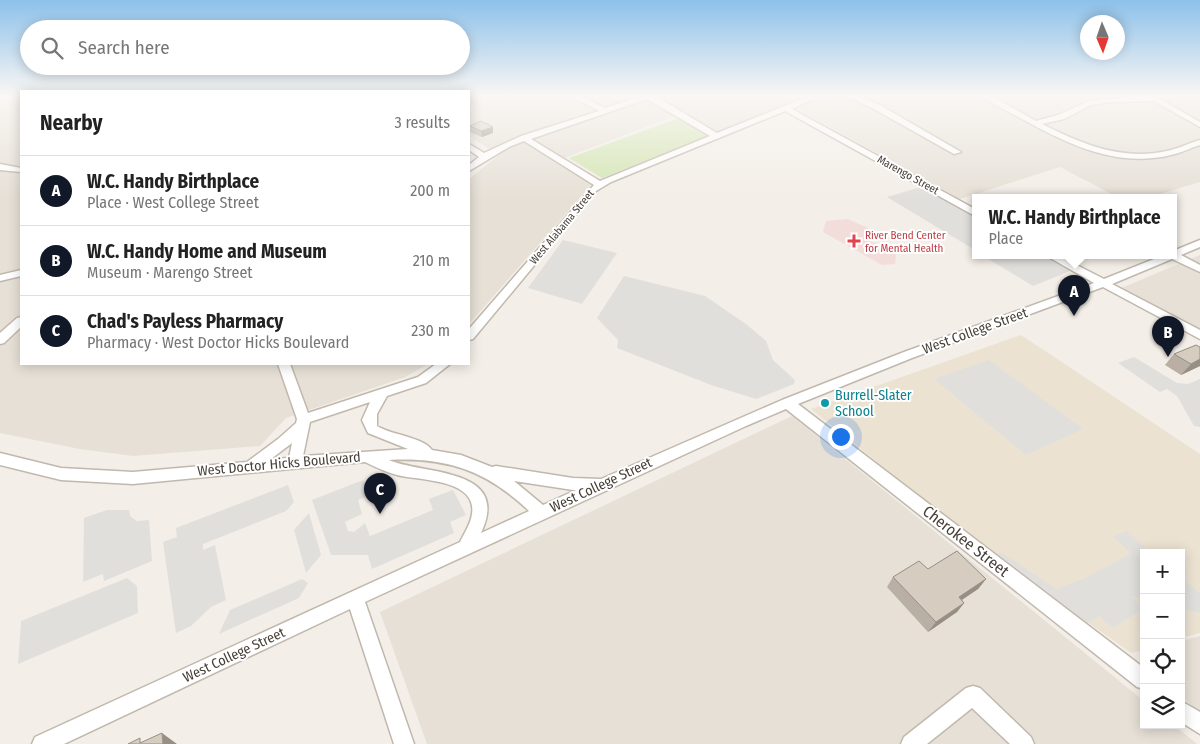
<!DOCTYPE html>
<html lang="en">
<head>
<meta charset="utf-8">
<style>
  :root { --surface:#fff; --page:#f6f6f6; --text:#222; --muted:#767676; --line:#e0e0e0; --accent:#111827 }
  body { margin:0; font-family:"Fira Sans Condensed",sans-serif; background:var(--page); color:var(--text) }
  .controls { position:absolute; right:15px; bottom:15px; display:grid; overflow:hidden; border-radius:0px; box-shadow:0 2px 12px #0003 }
  .controls button { width:45px; height:45px; display:grid; place-items:center; padding:0; border:0; border-bottom:1px solid var(--line); background:var(--surface); color:var(--text); font:25px sans-serif }
  .compass { position:absolute; left:1080px; top:15px; width:45px; height:45px; border-radius:50%; background:var(--surface); box-shadow:0 2px 12px #0003; rotate:178deg }
  .you { position:absolute; left:840px; top:436px; width:18px; height:18px; margin:-12px; border:4px solid #fff; border-radius:50%; background:#1a73e8; box-shadow:0 0 0 8px #1a73e833 }
  .badge { display:grid; place-items:center; width:32px; height:32px; border-radius:50%; background:var(--accent); color:#fff; font-size:16px; font-weight:700 }
  .pin { position:absolute; translate:-50% -41px; filter:drop-shadow(0 1px 2px #0008) }
  .pin::after { content:''; position:absolute; top:26px; width:18px; height:15px; background:inherit; clip-path:polygon(0 0,100% 0,50% 100%) }
  .popup { position:absolute; left:972px; top:194px; width:205px; height:65px; box-sizing:border-box; display:grid; place-content:center; border-radius:0px; background:var(--surface); filter:drop-shadow(0 1px 4px #0005); font-size:16px; white-space:nowrap; color:var(--muted) }
  .popup b { font-size:19px; color:var(--text) }
  .popup::after { content:''; position:absolute; left:50%; top:100%; margin-left:-10px; border:10px solid transparent; border-top-color:var(--surface) }
  .list { margin:0; padding:0; list-style:none }
  h2 { display:flex; justify-content:space-between; align-items:center; height:65px; margin:0; padding:0 20px; font-size:21px }
  h2 small { font-size:16px; font-weight:400; color:var(--muted) }
  .list li { display:grid; grid-template-columns:32px 1fr auto; gap:15px; align-items:center; box-sizing:border-box; height:70px; padding:0 20px; border-top:1px solid var(--line) }
  .list b { display:block; font-size:19px; white-space:nowrap }
  .list p { margin:0; font-size:16px; white-space:nowrap; color:var(--muted) }
  .list em { font-size:16px; font-style:normal; color:var(--muted) }
  .icon { flex:none; width:28px; height:28px; fill:none; stroke:currentColor; stroke-width:2; stroke-linecap:round; stroke-linejoin:round }
  .map { position:relative; flex:none; width:1200px; height:744px; overflow:hidden }
  .search { position:absolute; background:var(--surface); box-shadow:0 2px 12px #0003; left:20px; top:20px; width:450px; height:55px; display:flex; align-items:center; gap:12px; box-sizing:border-box; padding:0 18px; border-radius:28px; color:var(--muted); font-size:19px }
  .panel { position:absolute; background:var(--surface); box-shadow:0 2px 12px #0003; left:20px; top:90px; width:450px; height:275px; border-radius:0px }
  .map>svg:first-child { display:block }
  .residential { fill:#e6e0d6 }
  .education { fill:#ebe2d2 }
  .medical { fill:#f3dddb }
  .green { fill:#d2e5b2 }
  .parking { fill:#e1dfdc }
  .lines { fill:none; stroke-linecap:round; stroke-linejoin:round }
  .minor-casing { stroke:#c1b8ad; stroke-width:3 }
  .minor { fill:#fff; fill-rule:evenodd }
  .wall { fill:#b9afa5 }
  .shaded-wall { fill:#968f86 }
  .building { fill:#d7ccc0; stroke:#968f86 }
  .health-dot { fill:#e0444e; stroke:#fff; stroke-width:2 }
  .culture-dot { fill:#0f9aa8; stroke:#fff; stroke-width:2 }
  .labels { text-anchor:middle; dominant-baseline:central; stroke-width:4; stroke-linejoin:round; paint-order:stroke }
  .far-street-label { font-size:11px; fill:#463f37; stroke:#fff }
  .far-health-label { font-size:11px; fill:#be3a42; stroke:#fff; text-anchor:start }
  .street-label { font-size:14px; fill:#463f37; stroke:#fff }
  .culture-label { font-size:14px; fill:#0d838f; stroke:#fff; text-anchor:start }
  .near-street-label { font-size:16px; fill:#463f37; stroke:#fff }
</style>
</head>
<body>
<div class="map">
<svg width="1200" height="744" viewBox="0 0 1200 744">
  <rect width="100%" height="100%" fill="#f3eee7"/>
  <!-- residential -->
  <path class="residential" d="M469,95H1200V182L1150,197H1117L1060,167L960,199L790,105L719,133L683,113L554,162L591,185L469,324V179L499,155L469,136Z
    M21,104V364H428L405,377L286,418L260,446L133,456L80,449L0,433V107Z
    M1200,255V330L1119,289Z
    M792,416L1144,701V725H1174L1197,744H427L380,612Z
    M1200,636V712L1181,697V641Z"/>
  <!-- education -->
  <path class="education" d="M1021,335L1200,454V633L1181,638V553H1144V650L1131,653L988,551L811,409Z"/>
  <!-- medical -->
  <path class="medical" d="M848,219L868,228L866,240L880,245L879,246L896,255L895,264L882,265L823,232L826,221Z"/>
  <!-- green -->
  <path class="green" d="M679,118L708,136L602,178L569,158Z"/>
  <!-- parking -->
  <path class="parking" d="M921,187L975,217L974,222L975,223V250L887,197Z
    M563,240L617,253L582,304L528,288Z
    M982,255H1042L1070,271L1033,286Z
    M624,276L705,296L746,324L766,341L773,360L795,380L794,384L756,399L711,385L617,348L618,340L597,318Z
    M1134,357L1177,383L1188,384L1200,379V427L1194,426L1177,396L1167,389L1160,392L1118,363Z
    M989,360L1083,429L1026,455L934,379Z
    M393,478L396,485L358,500L362,514L345,522L348,531L354,532L365,523L370,536L433,510L429,499L453,490L466,515L450,522L454,533L372,569L368,555H331L312,500L363,480L367,487Z
    M288,485L294,502L286,511L203,544V550L215,545L226,600L211,607L191,626L176,633L163,542L177,537L176,528Z
    M107,510H129L130,516L137,521L149,520L152,561L104,581L103,574L83,582L84,518Z
    M309,513L321,555L306,573L294,530Z
    M1126,531L1151,553H1144V599L1131,596L1144,608L1113,628L1099,616L1086,624L991,555L1003,553L1056,589L1086,578L1131,553L1113,537Z
    M127,578L137,586L138,613L18,664L21,621Z
    M1181,578L1200,593V613L1181,608Z
    M302,579L308,583L299,598L219,634L230,610Z"/>
  <g class="lines">
    <!-- minor casing -->
    <g class="minor-casing">
      <path id="minor" d="M569,95H578L605,108L644,95H654L717,133L812,95H822L792,109L975,209V216L785,111L611,182L596,191L473,339L469,340V329L594,185L524,141L509,147L469,171V165L479,157L469,150V144L484,153L521,136L599,111ZM647,99L710,136L600,181L531,139Z
        M845,95H855L880,105L961,152L954,154L874,109Z
        M981,95H990L1036,121L1058,115L1089,101L1153,95L1200,122V127L1154,101L1110,102L1091,105L1064,119L1042,124C1082,144 1122,161 1167,151C1178,149 1189,143 1200,140V145C1190,148 1181,153 1171,155C1118,168 1069,145 1024,120C1010,112 993,105 981,95Z
        M0,164L21,168V172L0,170Z
        M1200,240V247L1181,255L1200,265V272L1172,259L1112,284L1200,330V339L1103,287L912,358L798,404L1144,668V689L1137,687L786,409L746,426L365,602L414,744H394L350,609L64,744H32L35,737L460,542C466,530 476,516 471,502C463,479 416,480 397,475C386,472 375,467 365,462L133,484L61,480L0,465V453L61,468L133,472L247,462L278,439L296,423L297,419L278,364H290L308,413L418,377L436,364H450L426,383L387,396L377,414V426C391,435 423,437 432,450L461,455L492,467L496,466L573,478L601,479L782,400L904,352L1094,283L1045,255H1057L1104,279L1164,255H1173V251ZM370,402L362,420L368,433L408,449L303,456L310,422ZM292,443L289,458L271,459ZM389,460C447,457 487,471 529,511L481,533C512,467 424,475 389,460ZM514,481L573,490H576L543,505Z
        M21,270V276L0,281V275Z
        M21,317V327L4,343L0,344V333L17,318Z
        M973,686L980,688L1031,737L1034,744H1010L972,708L927,744H901L904,737L966,688Z
        M1181,701L1200,712V734L1181,722Z"/>
    </g>
    <!-- minor -->
    <use href="#minor" class="minor"/>
  </g>
  <!-- wall -->
  <path class="wall" d="M470,126L493,127V133L482,137L470,132Z
    M1200,347V366L1181,375L1165,365L1174,354Z
    M928,569L986,579L978,589L962,600L964,603L957,612L928,632L887,587L893,577Z"/>
  <!-- shaded-wall -->
  <path class="shaded-wall" d="M493,127V133L482,137L481,131Z
    M1200,359V366L1181,375L1191,364Z
    M986,579L978,589L951,607L959,597Z
    M964,603L957,612L928,632L936,622Z
    M162,733L177,744H163Z"/>
  <!-- building -->
  <path class="building" d="M481,121L493,127L481,131L470,126Z
    M1196,345L1200,347V359L1191,364L1174,354Z
    M957,551L986,579L959,597L964,603L936,622L893,577L919,561L928,569Z
    M162,733L163,744H128L140,738V743Z"/>
  <!-- sky -->
  <linearGradient id="sky" x2="0" y2="1"><stop stop-color="#8dc1ea"/><stop offset="0.48" stop-color="#faf7f4"/><stop offset="1" stop-color="#faf7f4" stop-opacity="0"/></linearGradient>
  <rect width="1200" height="199" fill="url(#sky)"/>
  <!-- markers -->
  <path class="health-dot" d="M851.5 233.5h5v5h5v5h-5v5h-5v-5h-5v-5h5z"/>
  <circle class="culture-dot" cx="825" cy="403" r="5"/>
  <g class="labels">
    <!-- far-street labels -->
    <g class="far-street-label">
      <text transform="translate(908 175) rotate(29)">Marengo Street</text>
      <text transform="translate(562 227) rotate(-50)">West Alabama Street</text>
    </g>
    <!-- far-health labels -->
    <g class="far-health-label">
      <text x="865" y="235">River Bend Center<tspan x="865" dy="13">for Mental Health</tspan></text>
    </g>
    <!-- street labels -->
    <g class="street-label">
      <text transform="translate(975 331) rotate(-20)">West College Street</text>
      <text transform="translate(279 464) rotate(-5)">West Doctor Hicks Boulevard</text>
      <text transform="translate(601 485) rotate(-25)">West College Street</text>
      <text transform="translate(234 655) rotate(-25)">West College Street</text>
    </g>
    <!-- culture labels -->
    <g class="culture-label">
      <text x="835" y="395">Burrell-Slater<tspan x="835" dy="16">School</tspan></text>
    </g>
    <!-- near-street labels -->
    <g class="near-street-label">
      <text transform="translate(966 541) rotate(38)">Cherokee Street</text>
    </g>
  </g>
</svg>
<div class="controls">
<button>+</button>
<button>−</button>
<button><svg class="icon" aria-label="locate" viewBox="0 0 24 24"><circle cx="12" cy="12" r="6"/><path d="M12 2v4M12 18v4M2 12h4M18 12h4"/></svg></button>
<button><svg class="icon" aria-label="layers" viewBox="0 0 24 24"><path d="M12 4l9 5-9 5-9-5zM3 14l9 5 9-5"/></svg></button>
</div>
<svg class="compass" viewBox="-18 -18 36 36"><path d="M0-13l5 13h-10z" fill="#e53935"/><path d="M0 13l5-13h-10z" fill="#767676"/></svg>
<div class="you"></div>
<div class="pin badge" style="left:1074px;top:316px">A</div>
<div class="popup"><b>W.C. Handy Birthplace</b>Place</div>
<div class="pin badge" style="left:1168px;top:357px">B</div>
<div class="pin badge" style="left:380px;top:514px">C</div>
<div class="search"><svg class="icon" aria-label="search" viewBox="0 0 24 24"><circle cx="10" cy="10" r="6"/><path d="M15 15l6 6"/></svg>Search here</div>
<section class="panel">
<h2>Nearby<small>3 results</small></h2>
<ul class="list">
<li><span class="badge">A</span><div><b>W.C. Handy Birthplace</b><p>Place · West College Street</p></div><em>200 m</em></li>
<li><span class="badge">B</span><div><b>W.C. Handy Home and Museum</b><p>Museum · Marengo Street</p></div><em>210 m</em></li>
<li><span class="badge">C</span><div><b>Chad's Payless Pharmacy</b><p>Pharmacy · West Doctor Hicks Boulevard</p></div><em>230 m</em></li>
</ul>
</section>
</div>
</body>
</html>
